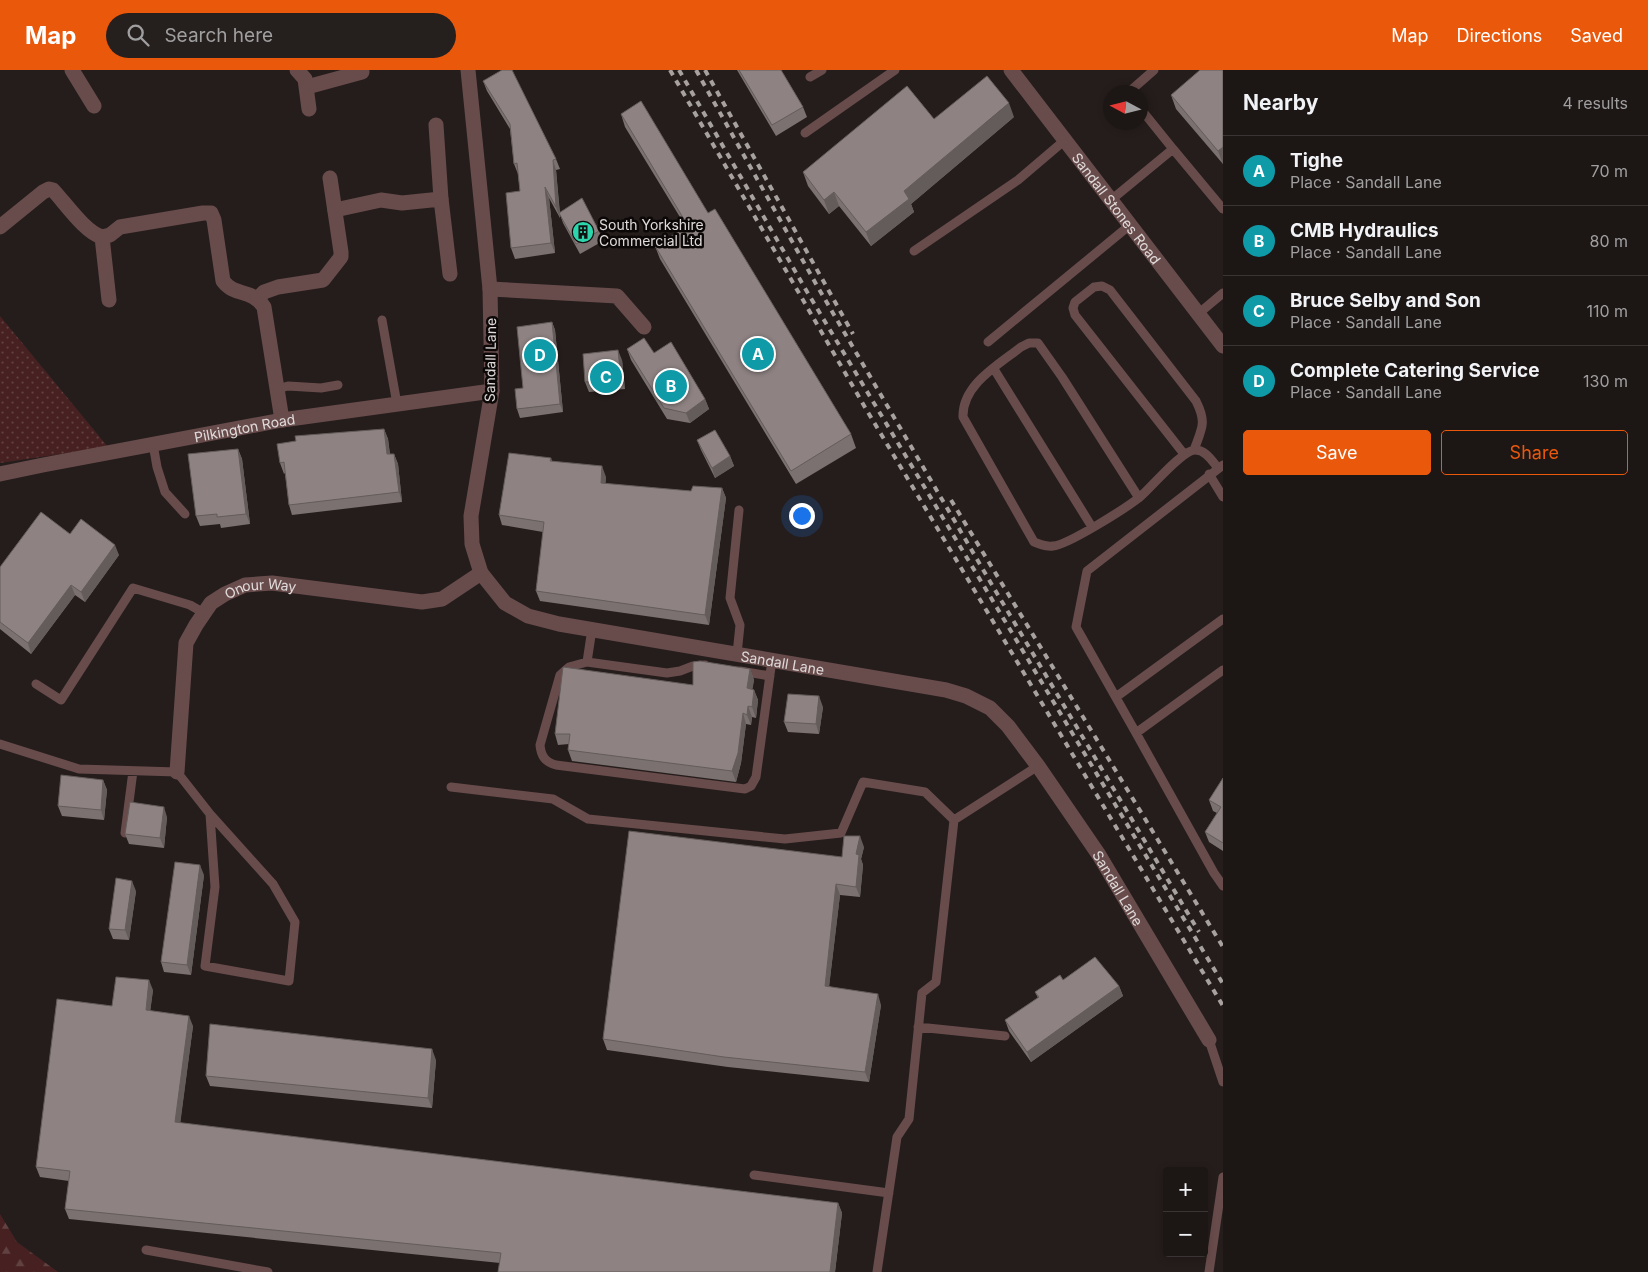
<!DOCTYPE html>
<html lang="en">
<head>
<meta charset="utf-8">
<style>
  :root { --surface:#1c1615; --page:#251f1e; --text:#f1f3f6; --muted:#a09fa0; --line:#3a3534; --accent:#ea580c }
  body { margin:0; font-family:Inter,sans-serif; background:var(--page); color:var(--text) }
  .controls { position:absolute; right:15px; bottom:15px; display:grid; overflow:hidden; border-radius:5px; box-shadow:0 2px 8px #0003 }
  .controls button { width:45px; height:45px; display:grid; place-items:center; padding:0; border:0; border-bottom:1px solid var(--line); background:var(--surface); color:var(--text); font:25px sans-serif }
  .compass { position:absolute; left:1103px; top:15px; width:45px; height:45px; border-radius:50%; background:var(--surface); box-shadow:0 2px 8px #0003; rotate:277deg }
  .you { position:absolute; left:801px; top:445px; width:18px; height:18px; margin:-12px; border:4px solid #fff; border-radius:50%; background:#1a73e8; box-shadow:0 0 0 8px #1a73e833 }
  .badge { display:grid; place-items:center; width:32px; height:32px; border-radius:50%; background:var(--accent); color:#fff; font-size:16px; font-weight:700 }
  .pin { position:absolute; translate:-50% -50%; border:2px solid #fff; box-shadow:0 1px 5px #0006 }
  .list { margin:0; padding:0; list-style:none }
  h2 { display:flex; justify-content:space-between; align-items:center; height:65px; margin:0; padding:0 20px; font-size:21px }
  h2 small { font-size:16px; font-weight:400; color:var(--muted) }
  .list li { display:grid; grid-template-columns:32px 1fr auto; gap:15px; align-items:center; box-sizing:border-box; height:70px; padding:0 20px; border-top:1px solid var(--line) }
  .list b { display:block; font-size:19px; white-space:nowrap }
  .list p { margin:0; font-size:16px; white-space:nowrap; color:var(--muted) }
  .list em { font-size:16px; font-style:normal; color:var(--muted) }
  .actions { display:flex; gap:10px; padding:15px 20px }
  .actions a { flex:1; padding:11px 0; border:1px solid var(--accent); border-radius:5px; text-align:center; font-size:18px; color:var(--accent) }
  .actions .main { background:var(--accent); color:#fff }
  .icon { flex:none; width:28px; height:28px; fill:none; stroke:currentColor; stroke-width:2; stroke-linecap:round; stroke-linejoin:round }
  .map { position:relative; flex:none; width:1223px; height:1202px; overflow:hidden }
  header { display:flex; align-items:center; gap:30px; box-sizing:border-box; height:70px; padding:0 25px; background:var(--accent); color:#fff }
  header strong { font-size:24px }
  nav { display:flex; gap:28px; margin-inline-start:auto; font-size:18px }
  .search { width:350px; height:45px; background:var(--page); display:flex; align-items:center; gap:12px; box-sizing:border-box; padding:0 18px; border-radius:28px; color:var(--muted); font-size:19px }
  main { display:flex }
  aside { flex:1; background:var(--surface) }
  .map>svg:first-child { display:block }
  .grass { fill:url(#grass-dots) }
  .forest { fill:url(#forest-firs) }
  .lines { fill:none; stroke-linecap:round; stroke-linejoin:round }
  .lane { stroke:#684c4b; stroke-width:9 }
  .street { stroke:#684c4b; stroke-width:15 }
  .rail { stroke:#a7a1a0; stroke-width:4; stroke-dasharray:6 6; stroke-linecap:butt }
  .wall { fill:#7a7170 }
  .shaded-wall { fill:#635c5b }
  .building { fill:#8e8382; stroke:#635c5b }
  .labels { text-anchor:middle; dominant-baseline:central; stroke-width:5; stroke-linejoin:round; paint-order:stroke }
  .street-label { font-size:14px; fill:#e0dada; stroke:#0c0808 }
  .poi-label { font-size:14px; fill:#e0dada; stroke:#0c0808; text-anchor:start }
</style>
</head>
<body>
<header>
<strong>Map</strong>
<div class="search"><svg class="icon" aria-label="search" viewBox="0 0 24 24"><circle cx="10" cy="10" r="6"/><path d="M15 15l6 6"/></svg>Search here</div>
<nav><a>Map</a><a>Directions</a><a>Saved</a></nav>
</header>
<main>
<div class="map">
<svg width="1223" height="1202" viewBox="0 0 1223 1202">
  <defs>
    <pattern id="grass-dots" width="8" height="8" patternUnits="userSpaceOnUse" patternTransform="scale(1.25)"><rect width="8" height="8" fill="#472121"/><path d="M2 2h.1M6 6h.1" fill="none" stroke="#614141" stroke-width="1.8" stroke-linecap="round"/></pattern>
    <pattern id="forest-firs" width="22" height="20" patternUnits="userSpaceOnUse" patternTransform="scale(1.25)"><rect width="22" height="20" fill="#472121"/><path d="M5 1l3.5 6h-7zM16 11l3.5 6h-7z" fill="#614141"/></pattern>
  </defs>
  <rect width="100%" height="100%" fill="#251d1c"/>
  <!-- grass -->
  <path class="grass" d="M0,246L108,377L0,393Z"/>
  <!-- forest -->
  <path class="forest" d="M0,1144L17,1172L58,1202H0Z"/>
  <g class="lines">
    <!-- lane -->
    <path class="lane" d="M810,7L822,0
      M1129,22L1154,0
      M805,63L895,0
      M1173,79L1223,139
      M1111,130L1173,79L1140,38
      M914,181L1018,110L1065,70
      M1198,244L1223,223
      M382,250L397,334
      M988,272L1130,155
      M994,299L1092,457
      M277,319L288,316L321,318L338,315
      M153,374L157,397L165,422L185,444
      M1184,384L1075,245L1073,238L1075,232L1094,217L1102,216L1110,220L1196,331C1207,353 1202,358 1194,380
      M1223,395L1087,501L1076,557L1136,663L1223,600
      M1209,404L1223,427
      M1139,428L1062,307L1038,273H1029L1021,277C998,295 962,315 963,347L1034,472C1040,474 1046,477 1053,476C1068,475 1126,438 1140,427C1151,418 1182,380 1195,380C1206,380 1212,391 1218,398
      M737,584L740,555L730,528L739,440
      M587,592L592,559
      M705,595L693,596L680,601L667,603L587,592L569,597L560,605L540,675C541,686 545,692 556,695L745,719L751,716L756,707L772,590
      M740,601L770,606
      M36,614L61,630L133,518L190,535L204,543
      M1116,627L1223,549
      M1136,663L1214,803L1223,816
      M0,674L79,699L177,702L210,744L215,817L205,896L289,911L295,852L273,814L210,744
      M451,717L553,729L588,749L785,769L841,763L863,712L925,722L954,750
      M125,763L133,701
      M918,957L1005,966
      M1209,970L1223,1012
      M754,1105L889,1123
      M146,1180L268,1202
      M877,1202L897,1067L909,1049L922,923L936,912L954,750L1038,696
      M1209,1202L1223,1107"/>
    <!-- street -->
    <g class="street">
      <path d="M72,0L94,36"/>
      <path d="M297,0L305,9L309,39"/>
      <path id="s1" d="M468,0L490,219L492,321L471,446L472,474L481,503L505,533L528,546L559,554L946,620L966,626L990,638L1008,656L1038,696L1099,785L1209,970"/>
      <path id="s2" d="M1011,0L1223,276"/>
      <path d="M307,17L362,2"/>
      <path d="M436,55L441,129"/>
      <path d="M335,140L381,130L402,133L441,129L450,204"/>
      <path d="M0,157L43,122L49,119L53,120C66,134 85,162 102,167L109,230"/>
      <path d="M102,167L110,165L120,157L203,143H211L214,150L223,211C236,228 250,217 264,237L282,350"/>
      <path d="M490,219L617,226L644,257"/>
      <path d="M258,228L264,222L278,217L323,210L341,187V182L330,108"/>
      <path id="s3" d="M0,404L43,395L282,350L492,321"/>
      <path id="s4" d="M177,702L186,573L196,555L211,533L225,524L245,515L272,513L422,532L442,529L481,503"/>
    </g>
    <!-- rail -->
    <path class="rail" d="M670,0L866,339L1223,936
      M679,0L806,220L1223,914
      M696,0L816,214L995,520L1199,862
      M705,0L853,264
      M951,430L1223,877"/>
  </g>
  <!-- wall -->
  <path class="wall" d="M737,0H781L803,37L807,47L776,66Z
    M1223,0V94L1176,39L1171,25Z
    M483,11L556,89L560,99L556,100L560,143L599,161L603,171L580,184L563,153L560,144V148L549,128L555,183L515,189L511,178L520,121L518,104L514,94L510,59L487,21Z
    M621,44L708,143L851,364L856,378L796,414L660,189L655,176L686,157L625,57Z
    M1014,47L911,134L914,142L871,176L839,136L829,144L808,116L803,102Z
    M552,252L555,260L563,342L520,348L517,339L523,318Z
    M627,279L654,283L705,329L709,339L690,353L667,349L631,290Z
    M622,290L625,319L589,322L585,312Z
    M384,359L388,369L390,384H394L398,394L402,432L292,445L289,435L285,403L284,404L280,393Z
    M697,370L730,386L734,396L715,408L701,380Z
    M238,379L242,389L250,454L221,458L220,454L200,456L196,446Z
    M551,388L552,391L606,407L605,414L691,421L722,418L726,428L709,555L540,531L536,521L543,462L502,455L499,445Z
    M70,464L119,485L85,532L75,525L31,584L0,559V497Z
    M750,599L754,610L752,619L754,620L758,630L756,648L752,647L751,655L746,654L741,693L736,712L572,691L568,680L569,674L558,675L555,664L693,615Z
    M823,637L819,664L788,662L784,652Z
    M1223,708V781L1209,772L1205,762L1217,743L1213,741L1209,730Z
    M103,710L107,720L104,750L62,746L58,736Z
    M167,747L164,778L129,774L125,764Z
    M864,777L861,789L863,795L860,827L840,825L829,916L881,935L869,1012L728,997L607,980L603,969L842,787Z
    M204,805L191,905L164,902L161,892Z
    M136,821L129,870L113,869L109,859Z
    M1063,910L1119,916L1123,926L1031,992L1009,961L1005,950L1038,928L1035,922Z
    M153,920L150,941L193,956L180,1053L838,1133L842,1143L835,1202H498L500,1193L69,1149L65,1139L69,1111L40,1107L36,1097L112,936Z
    M436,990L432,1038L210,1016L206,1006Z"/>
  <!-- shaded-wall -->
  <path class="shaded-wall" d="M1009,33L1014,47L911,134L914,142L871,176L866,162L904,121Z
    M1223,77V94L1218,81Z
    M553,90L556,100L560,148L556,137Z
    M545,117L549,128L555,183L551,173Z
    M834,122L839,136L829,144L824,130Z
    M552,252L555,260L563,342L560,334Z
    M618,280L622,290L625,319L621,309Z
    M705,329L709,339L690,353L686,343Z
    M384,359L388,369L391,395L387,384Z
    M238,379L242,389L250,454L246,444Z
    M394,384L398,394L402,432L399,422Z
    M730,386L734,396L715,408L712,398Z
    M602,396L606,407L605,423L601,413Z
    M722,418L726,428L709,555L705,545Z
    M115,475L119,485L85,532L81,522Z
    M71,515L75,525L31,584L28,573Z
    M750,599L754,610L751,629L747,618Z
    M754,620L758,630L756,648L752,637Z
    M819,626L823,637L819,664L816,654Z
    M748,636L752,647L751,655L747,645Z
    M743,643L746,654L741,693L736,712L732,701Z
    M103,710L107,720L104,750L101,740Z
    M164,737L167,747L164,778L160,768Z
    M860,766L864,777L861,789L863,795L860,827L856,817V784Z
    M200,795L204,805L191,905L187,895Z
    M132,811L136,821L129,870L125,860Z
    M836,814L840,825L828,926L825,916Z
    M149,910L153,920L149,951L146,940Z
    M1119,916L1123,926L1031,992L1027,982Z
    M878,924L881,935L869,1012L865,1002Z
    M189,946L193,956L179,1063L175,1052Z
    M432,979L436,990L432,1038L428,1028Z
    M838,1133L842,1143L835,1202H830Z"/>
  <!-- building -->
  <path class="building" d="M502,0H512L556,89L553,90L556,137L545,117L551,173L511,178L506,123L520,121L517,93L514,94L510,54L483,11Z
    M739,0H781L803,37L772,55Z
    M1200,0H1223V77L1218,81L1171,25Z
    M987,6L1009,33L904,121L909,129L866,162L834,122L824,130L803,102L907,16L934,49Z
    M641,31L708,143L715,139L851,364L791,401L655,176L688,156L621,44Z
    M582,128L599,161L576,174L559,143Z
    M552,252L560,334L517,339L515,319L523,318L517,257Z
    M644,268L654,283L671,272L705,329L686,343L664,338L627,279Z
    M618,280L621,309L585,312L583,284Z
    M384,359L387,384H394L399,422L289,435L284,392L280,393L277,374L296,371L295,366Z
    M715,360L730,386L712,398L697,370Z
    M238,379L246,444L217,447V444L196,446L188,384Z
    M509,383L551,388L550,391L602,396L601,413L691,421L693,416L722,418L705,545L536,521L544,452L499,445Z
    M41,442L70,464L81,449L115,475L81,522L71,515L28,573L0,552V497Z
    M700,591L750,599L747,618L754,620L752,637L748,636L747,645L743,643L738,683L732,701L568,680L570,664H555L563,597L693,615V592Z
    M788,624L819,626L816,654L784,652Z
    M61,705L103,710L101,740L58,736Z
    M1223,708V773L1205,762L1221,737L1209,730Z
    M130,732L164,737L160,768L125,764Z
    M629,761L842,787L844,766H860L856,784L859,785L856,817L836,814L825,916L878,924L865,1002L724,987L603,969Z
    M175,792L200,795L187,895L161,892Z
    M116,808L132,811L125,860L109,859Z
    M1095,887L1119,916L1027,982L1005,950L1039,927L1035,922L1060,905L1063,910Z
    M116,907L149,910L146,940L189,946L175,1052L838,1133L830,1202H498L501,1183L65,1139L70,1101L36,1097L57,929L112,936Z
    M210,954L432,979L428,1028L206,1006Z"/>
  <!-- icons -->
  <defs>
    <g id="building-disc" transform="scale(1.125)"><circle r="9.5" fill="#2cd5ab" stroke="#0c0808"/><path d="M-4-6H4V6H1V3H-1V6H-4ZM-2.5-4.3h1.7v1.8h-1.7ZM.8-4.3h1.7v1.8H.8ZM-2.5-1h1.7V.8h-1.7ZM.8-1h1.7V.8H.8Z" fill="#111"/></g>
  </defs>
  <g fill-rule="evenodd">
    <use href="#building-disc" x="583" y="162"/>
  </g>
  <g class="labels">
    <!-- street labels -->
    <g class="street-label">
      <text stroke="none"><textPath href="#s2" startOffset="174">Sandall Stones Road</textPath></text>
      <text transform="translate(490 290) rotate(-89)">Sandall Lane</text>
      <text stroke="none"><textPath href="#s3" startOffset="249">Pilkington Road</textPath></text>
      <text stroke="none"><textPath href="#s4" startOffset="230">Onour Way</textPath></text>
      <text stroke="none"><textPath href="#s1" startOffset="831">Sandall Lane</textPath></text>
      <text stroke="none"><textPath href="#s1" startOffset="1266">Sandall Lane</textPath></text>
    </g>
    <!-- poi labels -->
    <g class="poi-label">
      <text x="599" y="154">South Yorkshire<tspan x="599" dy="16">Commercial Ltd</tspan></text>
    </g>
  </g>
</svg>
<div class="controls">
<button>+</button>
<button>−</button>
</div>
<svg class="compass" viewBox="-18 -18 36 36"><path d="M0-13l5 13h-10z" fill="#e53935"/><path d="M0 13l5-13h-10z" fill="#a09fa0"/></svg>
<div class="you"></div>
<div class="pin badge" style="left:758px;top:284px;background:#0f9aa8">A</div>
<div class="pin badge" style="left:671px;top:316px;background:#0f9aa8">B</div>
<div class="pin badge" style="left:606px;top:307px;background:#0f9aa8">C</div>
<div class="pin badge" style="left:540px;top:285px;background:#0f9aa8">D</div>
</div>
<aside>
<h2>Nearby<small>4 results</small></h2>
<ul class="list">
<li><span class="badge" style="background:#0f9aa8">A</span><div><b>Tighe</b><p>Place · Sandall Lane</p></div><em>70 m</em></li>
<li><span class="badge" style="background:#0f9aa8">B</span><div><b>CMB Hydraulics</b><p>Place · Sandall Lane</p></div><em>80 m</em></li>
<li><span class="badge" style="background:#0f9aa8">C</span><div><b>Bruce Selby and Son</b><p>Place · Sandall Lane</p></div><em>110 m</em></li>
<li><span class="badge" style="background:#0f9aa8">D</span><div><b>Complete Catering Service</b><p>Place · Sandall Lane</p></div><em>130 m</em></li>
</ul>
<div class="actions"><a class="main">Save</a><a>Share</a></div>
</aside>
</main>
</body>
</html>
